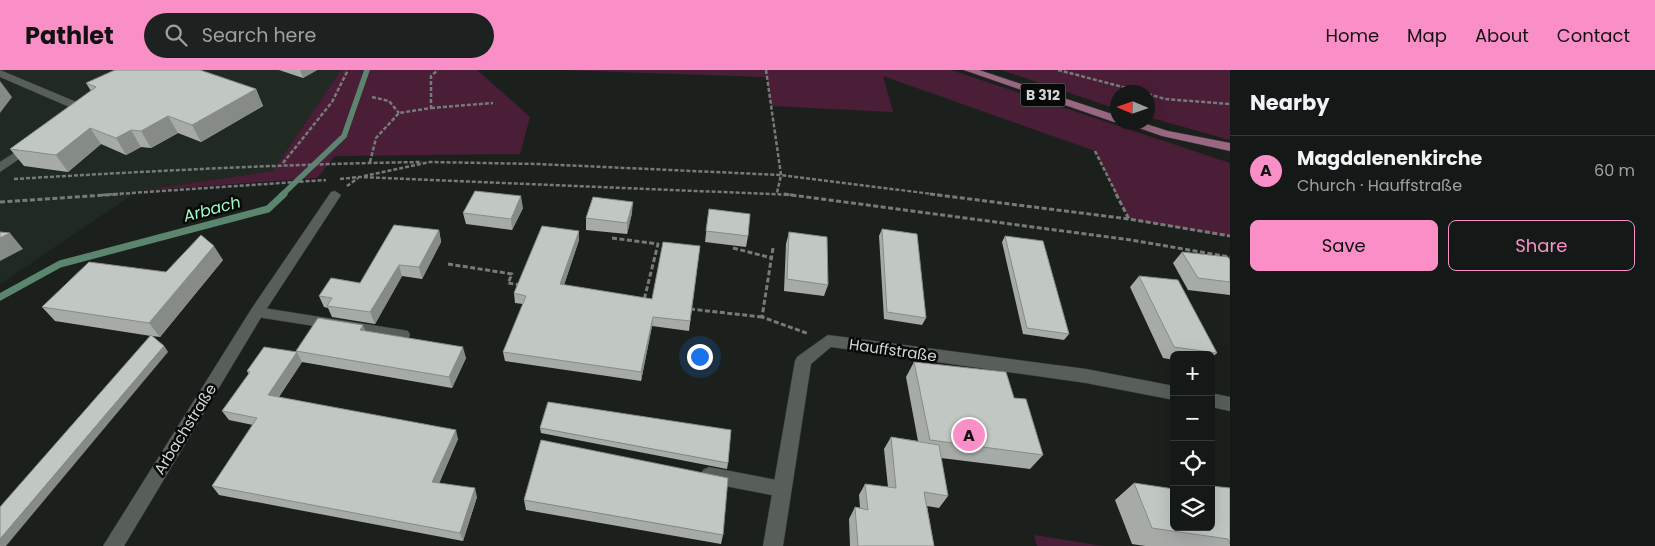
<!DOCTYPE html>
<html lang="en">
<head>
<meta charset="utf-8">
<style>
  :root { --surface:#141816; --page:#1d211f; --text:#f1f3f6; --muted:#9da0a1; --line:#333735; --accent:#fa8fc7 }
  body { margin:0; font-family:Poppins,sans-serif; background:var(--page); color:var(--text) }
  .controls { position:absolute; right:15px; bottom:15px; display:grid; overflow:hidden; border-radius:8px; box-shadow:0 5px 20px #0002 }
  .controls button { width:45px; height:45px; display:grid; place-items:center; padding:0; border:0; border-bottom:1px solid var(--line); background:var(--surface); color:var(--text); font:25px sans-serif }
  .compass { position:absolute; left:1110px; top:15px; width:45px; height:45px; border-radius:50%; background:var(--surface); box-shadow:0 5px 20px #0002; rotate:272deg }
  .you { position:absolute; left:699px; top:286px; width:18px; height:18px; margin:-12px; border:4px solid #fff; border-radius:50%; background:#1a73e8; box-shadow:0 0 0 8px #1a73e833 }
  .badge { display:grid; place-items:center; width:32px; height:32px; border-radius:50%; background:var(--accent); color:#111; font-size:16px; font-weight:700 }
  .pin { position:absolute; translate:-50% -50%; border:2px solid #fff; box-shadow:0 1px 5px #0006 }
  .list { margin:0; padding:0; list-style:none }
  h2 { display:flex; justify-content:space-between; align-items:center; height:65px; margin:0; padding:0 20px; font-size:21px }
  h2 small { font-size:16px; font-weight:400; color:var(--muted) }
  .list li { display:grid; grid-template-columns:32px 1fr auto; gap:15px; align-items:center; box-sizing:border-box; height:70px; padding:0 20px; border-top:1px solid var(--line) }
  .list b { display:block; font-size:19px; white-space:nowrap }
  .list p { margin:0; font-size:16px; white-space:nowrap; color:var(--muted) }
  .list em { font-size:16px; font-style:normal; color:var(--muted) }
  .actions { display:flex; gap:10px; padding:15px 20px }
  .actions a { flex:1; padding:11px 0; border:1px solid var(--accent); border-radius:8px; text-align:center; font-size:18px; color:var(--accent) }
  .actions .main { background:var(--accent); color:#111 }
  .icon { flex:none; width:28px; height:28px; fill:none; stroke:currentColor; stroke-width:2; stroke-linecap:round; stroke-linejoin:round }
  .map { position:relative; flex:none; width:1230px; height:476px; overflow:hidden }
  header { display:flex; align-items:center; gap:30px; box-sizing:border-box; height:70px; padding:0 25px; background:var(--accent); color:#111 }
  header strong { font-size:24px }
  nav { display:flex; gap:28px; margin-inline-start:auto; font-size:18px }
  .search { width:350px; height:45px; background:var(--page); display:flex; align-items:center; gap:12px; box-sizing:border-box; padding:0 18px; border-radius:28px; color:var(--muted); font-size:19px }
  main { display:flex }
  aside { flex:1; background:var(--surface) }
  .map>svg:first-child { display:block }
  .built { fill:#202a23 }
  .green { fill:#4b1e37 }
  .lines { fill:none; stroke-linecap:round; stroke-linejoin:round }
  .stream-far1 { stroke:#5b856e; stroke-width:5.5 }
  .stream { stroke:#5b856e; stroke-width:7 }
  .lane-casing { stroke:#373a38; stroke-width:1 }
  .street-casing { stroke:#373a38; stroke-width:1 }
  .primary-casing { stroke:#373a38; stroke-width:1 }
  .path-far1 { stroke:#777b78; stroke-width:2.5; stroke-dasharray:4 2; stroke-linecap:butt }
  .path { stroke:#777b78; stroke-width:3; stroke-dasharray:5 2.5; stroke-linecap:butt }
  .lane { fill:#585e5a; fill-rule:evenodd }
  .street { fill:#585e5a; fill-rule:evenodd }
  .primary { fill:#9b6682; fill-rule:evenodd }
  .wall { fill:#a6aba8 }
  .shaded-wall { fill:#878b88 }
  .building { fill:#c1c7c3; stroke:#878b88 }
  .labels { text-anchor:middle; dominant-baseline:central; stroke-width:5; stroke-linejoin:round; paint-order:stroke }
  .shield { fill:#070908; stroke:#959896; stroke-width:1 }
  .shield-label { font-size:14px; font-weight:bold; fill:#d2d5d3 }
  .street-label { font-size:15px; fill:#d2d5d3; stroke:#070908 }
  .water-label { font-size:16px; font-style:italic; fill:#a3fbc6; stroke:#070908 }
</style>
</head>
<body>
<header>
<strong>Pathlet</strong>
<div class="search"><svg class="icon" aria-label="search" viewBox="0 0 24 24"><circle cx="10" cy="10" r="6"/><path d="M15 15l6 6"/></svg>Search here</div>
<nav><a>Home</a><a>Map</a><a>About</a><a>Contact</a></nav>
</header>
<main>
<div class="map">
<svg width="1230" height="476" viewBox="0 0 1230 476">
  <rect width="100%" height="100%" fill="#1b201d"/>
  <!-- built -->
  <path class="built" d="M0,0H341L273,101L138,121L0,214Z"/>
  <!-- green -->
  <path class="green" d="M341,0H477L530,47L520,84L335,86L317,108L138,121L273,101Z
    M561,0H951L1230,93V167L1129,149L1095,81L883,6L893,42L771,36L767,7Z
    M1001,0H1230V70L1148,47V22H1118L1117,39Z
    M1034,465L1103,476H1037Z"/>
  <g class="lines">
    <!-- stream-far1 -->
    <path class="stream-far1" d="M282,125L344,66L367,0"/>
    <!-- stream -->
    <path class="stream" d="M0,227L60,194L268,139L284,124"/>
    <!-- lane casing -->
    <g class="lane-casing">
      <path id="lane" d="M257,237L403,260L408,261L410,265L408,269L403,270L257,247L250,242Z
        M709,397L782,411L788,413L791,419L788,425L782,427L709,413L703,410L701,405L703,400Z"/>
    </g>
    <!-- street casing -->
    <g class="street-casing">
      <path id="street" d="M0,0L86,36L87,38L78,46H70L68,44L74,39L0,7Z
        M31,72L35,74V78L0,102V92Z
        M335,121L341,125L262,246L124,476H103L252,238L331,122Z
        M828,265L1086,299L1174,316V330L1086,313L831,277L811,294L783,476H763L795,291L797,287Z
        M1211,323L1230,327V341L1211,337Z"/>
    </g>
    <!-- primary casing -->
    <g class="primary-casing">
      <path id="primary" d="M964,0H979L1118,46V52H1121H1114Z
        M1122,52H1140L1168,61L1230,73V81L1162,66Z"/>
    </g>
    <!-- path-far1 -->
    <path class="path-far1" d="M766,0L781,105L777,123
      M1058,0L1142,22
      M1148,24L1165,29L1230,34
      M372,27L389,31L399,43
      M431,38L493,33
      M1095,81L1117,125
      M370,92L376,68L399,43L431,38V6L438,0
      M283,93L332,32L348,0
      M364,106L430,92L538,94L781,105L940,125
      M14,109C150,101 286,94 422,92
      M340,109L359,107L793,125
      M347,116L358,108
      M102,125L326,110"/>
    <!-- path -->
    <path class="path" d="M784,124L1131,170L1230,187
      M930,124L1129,149L1230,166
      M1116,124L1129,149
      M0,132L121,124
      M612,168L658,174L644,230
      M733,178L772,188
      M773,178L762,247L809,264
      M448,194L512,204L508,213L520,215
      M690,239L762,247"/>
    <!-- lane -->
    <use href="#lane" class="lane"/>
    <!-- street -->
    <use href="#street" class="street"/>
    <!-- primary -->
    <use href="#primary" class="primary"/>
  </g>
  <!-- wall -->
  <path class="wall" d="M279,0H317L303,8Z
    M86,13L256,19L263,36L201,72L178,63L151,78L141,77L126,85L101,74L68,102L24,96L10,79L91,21Z
    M523,138L512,160L466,154L463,143Z
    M709,139L748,166L746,177L705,172Z
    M632,143L627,164L586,160V148Z
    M882,159L926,248L922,255L884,249L879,166Z
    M439,160L441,172L422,209L402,206L375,254L332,247L328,238L324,237L319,226L360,213Z
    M579,161V170L564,215L652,229L700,176L689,261L652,256L641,311L505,291L503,282L523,234L515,233L514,223Z
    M789,162L828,215L824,226L784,221L786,174Z
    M1005,166L1069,264L1064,270L1023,264L1002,172Z
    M1182,182L1230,190V225L1188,220L1173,193Z
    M223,190L160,267L152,266L164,276L168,282L151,266L55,251L42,237L166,202Z
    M1139,206L1217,283L1211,288V285H1174V290L1163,288L1130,217Z
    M365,261L466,288L452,318L302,292L279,327L458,369L439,413L477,427L463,471L219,425L212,416L253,355L229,350L222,341L249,305L247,301L297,282L296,281Z
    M914,292L1014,328L1043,385L1030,399L941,388L948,426L939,438L927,436L934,476H850L849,449L855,437L860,438L859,425L865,414L888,417L884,379L891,367L918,371L906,307Z
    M540,358L728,393L727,399L541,363Z
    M1134,413L1174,457L1230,418V476H1145L1132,474L1115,430Z
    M524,430L723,465L721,474L526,440Z"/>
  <!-- shaded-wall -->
  <path class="shaded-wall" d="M300,0H317L303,8Z
    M0,11L12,27L0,43Z
    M256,19L263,36L201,72L192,55Z
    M168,46L178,63L151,78L141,61Z
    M90,58L101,74L68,102L56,85Z
    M131,60L141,77L126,85L116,68Z
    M521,126L523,138L512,160L511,149Z
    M633,132L632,143L627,164V153Z
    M439,160L441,172L422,209L419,197Z
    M579,161V170L561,224L560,214Z
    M10,163L23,179L0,191V168Z
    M214,176L223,190L160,267L149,253Z
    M399,195L402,206L375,254L370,242Z
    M653,247L652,256L641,311V302Z
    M363,255L367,266L360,260Z
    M164,276L168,282L6,476H0V469Z
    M463,277L466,288L452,318L449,307Z
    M297,282L302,292L274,334L268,325Z
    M456,360L458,369L436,421L432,412Z
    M475,418L477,427L463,471L460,463Z"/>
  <!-- building -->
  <path class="building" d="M115,0H200L256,19L192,55L168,46L141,61L131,60L116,68L90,58L56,85L10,79L96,17L86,13Z
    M475,121L521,126L511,149L463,143Z
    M593,127L633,132L627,153L586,148Z
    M709,139L750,144L748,166L706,161Z
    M394,155L439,160L419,197L399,195L370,242L327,236L332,228L319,226L331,208L360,213Z
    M542,156L579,161L560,214L652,229L663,172L700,176L690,251L653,247L641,302L503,282L526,226L514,223Z
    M882,159L917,164L926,248L887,242Z
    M0,162L10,163L0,168Z
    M789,162L827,167L828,215L787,209Z
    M201,165L214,176L149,253L42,237L89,192L166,202Z
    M1005,166L1043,171L1069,264L1027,258Z
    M1182,182L1228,187L1230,190V212L1198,208Z
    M1139,206L1178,210L1217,283L1174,277Z
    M318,248L363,255L360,260L463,277L449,307L296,281Z
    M151,265L164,276L0,469V437Z
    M264,277L297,282L268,325L456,360L432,412L475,418L460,463L212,416L257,348L222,341L250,302L247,301Z
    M914,292L1006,302L1014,328L1026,329L1043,385L930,370Z
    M548,332L731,360L728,393L540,358Z
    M891,367L939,375L948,426L924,422L934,476H858L855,437L868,440L865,414L896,418Z
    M541,370L728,408L723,465L524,430Z
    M1134,413L1174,419V457H1211V416L1230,418V474L1228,469L1152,458Z"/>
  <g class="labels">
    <!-- shield labels -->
    <rect class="shield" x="1020.5" y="13.5" width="45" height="23" rx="4"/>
    <g class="shield-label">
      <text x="1043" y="25">B 312</text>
    </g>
    <!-- street labels -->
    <g class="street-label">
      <text transform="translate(893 280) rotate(8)">Hauffstraße</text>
      <text transform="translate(185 359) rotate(-58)">Arbachstraße</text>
    </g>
    <!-- water labels -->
    <g class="water-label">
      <text transform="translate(212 139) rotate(-15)">Arbach</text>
    </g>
  </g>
</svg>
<div class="controls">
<button>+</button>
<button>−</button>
<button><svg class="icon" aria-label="locate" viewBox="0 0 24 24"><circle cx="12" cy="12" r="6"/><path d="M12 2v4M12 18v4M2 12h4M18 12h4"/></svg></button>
<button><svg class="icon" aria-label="layers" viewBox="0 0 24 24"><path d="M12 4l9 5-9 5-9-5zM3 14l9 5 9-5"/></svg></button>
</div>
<svg class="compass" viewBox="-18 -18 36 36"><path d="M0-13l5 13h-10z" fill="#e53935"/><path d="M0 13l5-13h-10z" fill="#9da0a1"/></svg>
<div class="you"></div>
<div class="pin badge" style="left:969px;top:365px">A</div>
</div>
<aside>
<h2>Nearby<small></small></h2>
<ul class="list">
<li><span class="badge">A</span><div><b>Magdalenenkirche</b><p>Church · Hauffstraße</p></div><em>60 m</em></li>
</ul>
<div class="actions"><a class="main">Save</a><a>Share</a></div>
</aside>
</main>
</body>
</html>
